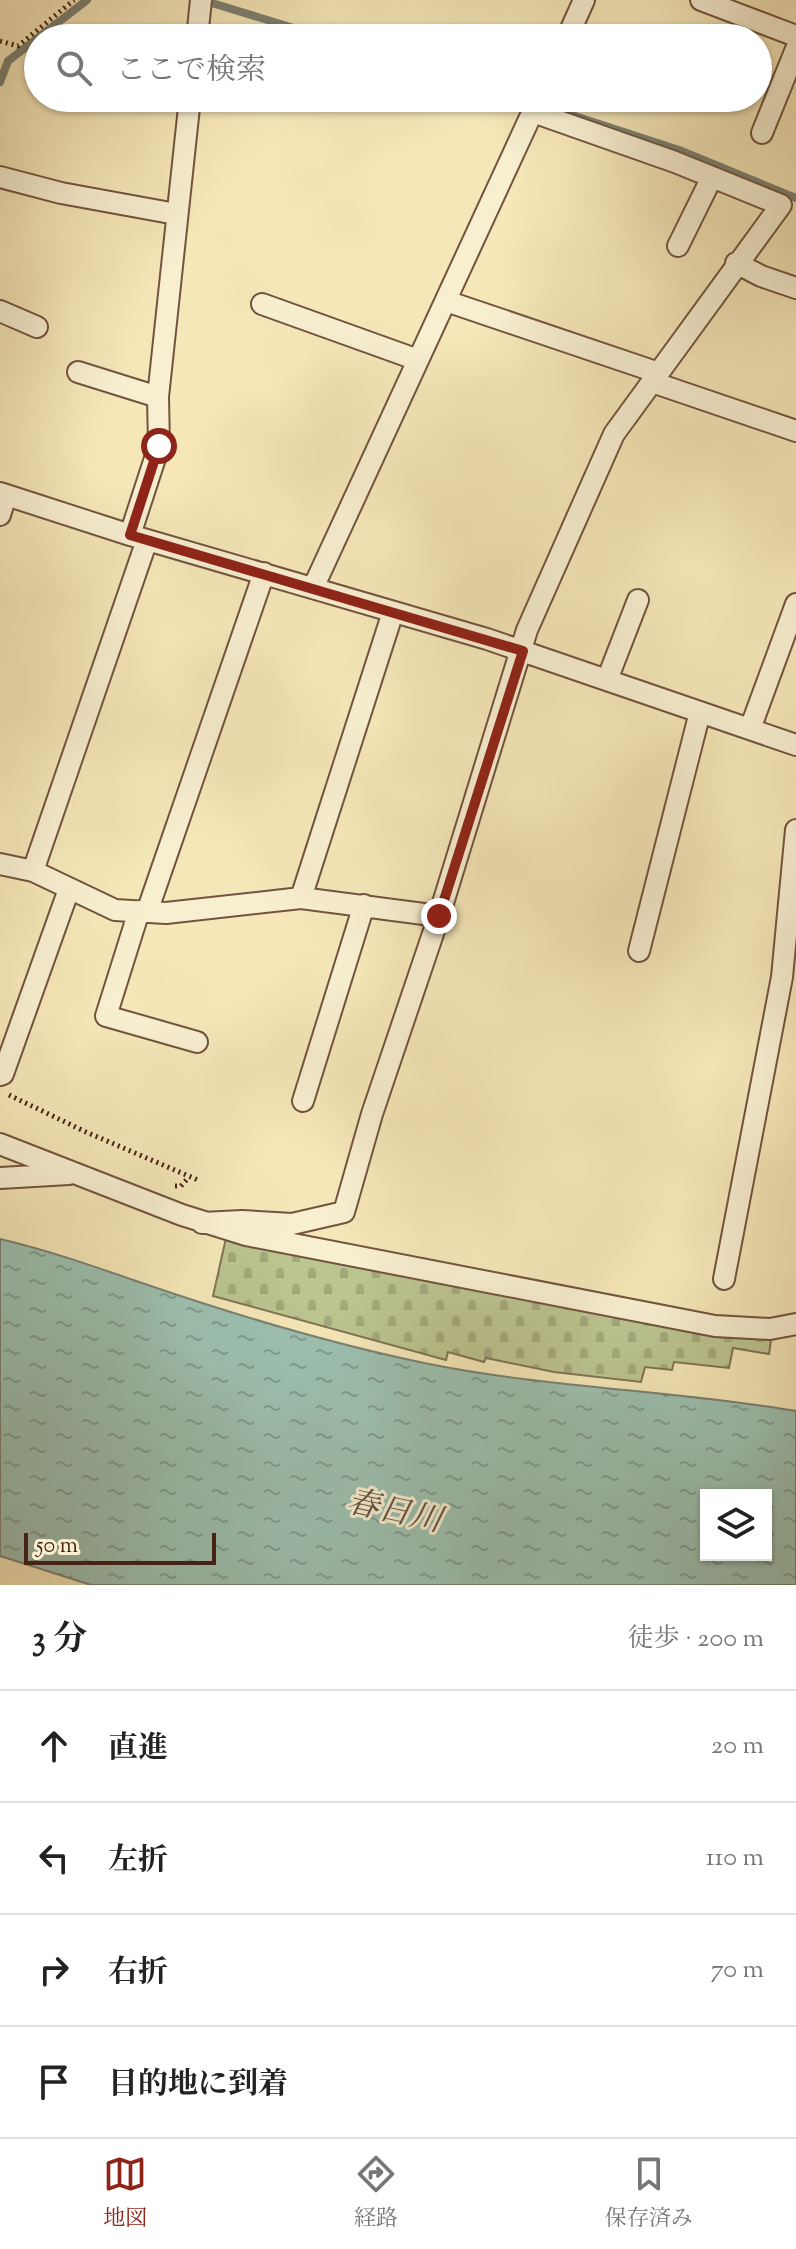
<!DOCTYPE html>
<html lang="ja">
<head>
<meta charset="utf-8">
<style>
  :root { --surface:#fff; --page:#f6f6f6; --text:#222; --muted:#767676; --line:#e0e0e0; --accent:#8f2418 }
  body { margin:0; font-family:"Sorts Mill Goudy","Noto Serif JP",serif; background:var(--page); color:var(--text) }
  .controls { position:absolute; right:24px; bottom:24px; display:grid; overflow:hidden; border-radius:0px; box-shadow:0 2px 6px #0004 }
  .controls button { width:72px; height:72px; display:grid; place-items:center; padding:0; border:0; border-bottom:2px solid var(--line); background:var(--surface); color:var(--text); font:40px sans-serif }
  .scale { position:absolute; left:24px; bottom:20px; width:192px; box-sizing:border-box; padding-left:8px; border:4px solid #472316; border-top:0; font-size:22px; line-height:28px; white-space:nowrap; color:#472316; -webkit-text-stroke:6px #f8efd1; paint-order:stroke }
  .stop { position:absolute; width:24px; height:24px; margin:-18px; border:6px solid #8f2418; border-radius:50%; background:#fff }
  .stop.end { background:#8f2418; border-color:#fff; box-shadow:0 2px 8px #0008 }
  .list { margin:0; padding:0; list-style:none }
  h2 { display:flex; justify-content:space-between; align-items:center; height:104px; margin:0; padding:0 32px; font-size:34px }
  h2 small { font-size:26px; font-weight:400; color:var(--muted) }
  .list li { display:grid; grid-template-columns:52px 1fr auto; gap:24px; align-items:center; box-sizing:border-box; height:112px; padding:0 32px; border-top:2px solid var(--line) }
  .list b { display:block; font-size:30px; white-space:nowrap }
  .list em { font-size:26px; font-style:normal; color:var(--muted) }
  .icon { flex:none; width:44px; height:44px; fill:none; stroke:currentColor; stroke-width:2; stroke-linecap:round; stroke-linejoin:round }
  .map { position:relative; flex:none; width:796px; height:1585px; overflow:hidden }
  .search { position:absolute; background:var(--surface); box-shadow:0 2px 6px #0004; left:24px; right:24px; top:24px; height:88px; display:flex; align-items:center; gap:20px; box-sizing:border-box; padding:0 28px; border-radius:44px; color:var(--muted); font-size:30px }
  .sheet { height:552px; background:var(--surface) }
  nav { display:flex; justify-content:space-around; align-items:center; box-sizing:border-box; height:112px; border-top:2px solid var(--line); background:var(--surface); font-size:22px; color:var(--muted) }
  nav a { display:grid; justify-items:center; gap:4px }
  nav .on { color:var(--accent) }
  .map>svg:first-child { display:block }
  .cemetery { fill:url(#cemetery-stones); stroke:#817453; stroke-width:2 }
  .water { fill:url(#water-ripples); stroke:#7a8172; stroke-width:2; fill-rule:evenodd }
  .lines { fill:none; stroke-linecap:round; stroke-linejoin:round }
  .stream { stroke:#7a8172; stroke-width:8 }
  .minor-casing { stroke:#72543e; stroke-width:24 }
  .path { stroke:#472316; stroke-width:5; stroke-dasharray:2 4; stroke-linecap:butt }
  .minor { stroke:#f8efd1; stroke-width:20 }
  .route { stroke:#8f2418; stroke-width:10 }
  .labels { text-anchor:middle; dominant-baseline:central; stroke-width:6; stroke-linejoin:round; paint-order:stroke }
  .water-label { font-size:32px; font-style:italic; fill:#605244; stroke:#f8efd1 }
</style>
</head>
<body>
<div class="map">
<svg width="796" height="1585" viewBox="0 0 796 1585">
  <defs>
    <pattern id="cemetery-stones" width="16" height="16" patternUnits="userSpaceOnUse" patternTransform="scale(2)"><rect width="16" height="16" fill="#bbc590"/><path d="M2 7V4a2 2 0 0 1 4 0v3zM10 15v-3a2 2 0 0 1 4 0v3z" fill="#a2a97b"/></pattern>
    <pattern id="water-ripples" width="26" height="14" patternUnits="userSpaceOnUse" patternTransform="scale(2)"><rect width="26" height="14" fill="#9cc0b0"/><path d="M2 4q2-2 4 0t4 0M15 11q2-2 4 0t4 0" fill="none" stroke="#819c8e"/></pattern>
  </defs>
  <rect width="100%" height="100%" fill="#f5e7b8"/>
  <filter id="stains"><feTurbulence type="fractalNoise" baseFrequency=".0025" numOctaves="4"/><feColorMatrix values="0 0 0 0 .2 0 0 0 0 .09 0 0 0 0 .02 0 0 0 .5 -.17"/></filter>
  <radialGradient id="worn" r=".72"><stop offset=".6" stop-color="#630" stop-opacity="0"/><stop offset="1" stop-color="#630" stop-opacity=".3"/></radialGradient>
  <!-- cemetery -->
  <path class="cemetery" d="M226,1238L771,1340L769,1354L733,1348L729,1368L674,1362L672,1370L645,1367L641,1382L554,1372L486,1358L484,1362L448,1352L446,1360L213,1296Z"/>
  <!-- water -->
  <path class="water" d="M0,1239C47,1250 93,1266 139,1282C232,1314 328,1343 424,1363C546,1388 673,1390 796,1411V1585H91L0,1556ZM706,1495H766V1555H706Z"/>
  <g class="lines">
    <!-- stream -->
    <path class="stream" d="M202,0L326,38
      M0,82L8,61L87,0
      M518,98L536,104
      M572,115L679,150L796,198"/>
    <!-- minor casing -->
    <g class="minor-casing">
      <path id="minor" d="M701,0L796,36
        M197,38L201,0
        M567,38L584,0
        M762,133L796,49
        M0,177L61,193L176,214
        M678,246L712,177
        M736,263L761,276L796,288
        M446,301L659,373
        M262,304L418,360
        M0,311L37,327
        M78,372L158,397
        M652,382L796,431
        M0,493L130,535L487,639L796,745
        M0,515L6,495
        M130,535L159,446L158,397L190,98
        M313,588L539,98
        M607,680L638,600
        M750,729L796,604
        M0,864L33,871L115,910L166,913L301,898L439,916
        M33,871L147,540
        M301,898L393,612
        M139,911L106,1016L197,1042
        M147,912L264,573
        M639,951L700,712
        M0,1075L3,1074L69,889
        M303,1101L364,905
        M0,1144L182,1215L246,1235L715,1326L770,1329L796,1324
        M0,1178L69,1174
        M202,1223L242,1221L292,1224L344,1212L372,1114L439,916L527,630L614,434L781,205L675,162L533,112
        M724,1279L782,977L796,830"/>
    </g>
    <!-- path -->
    <path class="path" d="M0,41L18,46L74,0
      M9,1095L86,1132L198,1180
      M175,1186H181L189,1177"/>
    <!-- minor -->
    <use href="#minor" class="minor"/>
  </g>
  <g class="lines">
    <!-- route -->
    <path class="route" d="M159,446L130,535L523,651L439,916"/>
  </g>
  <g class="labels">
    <!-- water labels -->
    <g class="water-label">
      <text transform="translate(394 1513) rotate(12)">春日川</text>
    </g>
  </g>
  <rect width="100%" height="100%" filter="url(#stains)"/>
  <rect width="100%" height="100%" fill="url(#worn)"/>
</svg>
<div class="controls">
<button><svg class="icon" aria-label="layers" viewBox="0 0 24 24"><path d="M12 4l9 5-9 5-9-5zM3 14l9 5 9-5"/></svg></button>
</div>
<div class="scale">50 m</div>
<div class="stop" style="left:159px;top:446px"></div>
<div class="stop end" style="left:439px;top:916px"></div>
<div class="search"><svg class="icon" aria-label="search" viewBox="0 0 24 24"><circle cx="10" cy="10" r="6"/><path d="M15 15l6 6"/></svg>ここで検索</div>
</div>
<section class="sheet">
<h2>3 分<small>徒歩 · 200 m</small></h2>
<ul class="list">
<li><svg class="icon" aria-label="ahead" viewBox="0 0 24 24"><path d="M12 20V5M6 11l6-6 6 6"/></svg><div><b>直進</b></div><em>20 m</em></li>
<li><svg class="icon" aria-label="left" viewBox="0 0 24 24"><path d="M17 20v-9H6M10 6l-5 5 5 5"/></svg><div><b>左折</b></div><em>110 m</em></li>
<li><svg class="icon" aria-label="right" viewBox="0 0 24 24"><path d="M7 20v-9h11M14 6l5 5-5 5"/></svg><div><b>右折</b></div><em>70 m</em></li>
<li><svg class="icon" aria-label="arrive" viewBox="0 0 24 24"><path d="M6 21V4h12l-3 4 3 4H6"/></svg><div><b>目的地に到着</b></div></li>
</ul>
</section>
<nav>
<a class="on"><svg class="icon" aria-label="map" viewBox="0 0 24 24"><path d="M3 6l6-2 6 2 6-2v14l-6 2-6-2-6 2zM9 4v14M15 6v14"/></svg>地図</a>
<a><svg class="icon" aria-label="directions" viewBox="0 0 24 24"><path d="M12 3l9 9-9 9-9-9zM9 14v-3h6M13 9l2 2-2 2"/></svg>経路</a>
<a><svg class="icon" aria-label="saved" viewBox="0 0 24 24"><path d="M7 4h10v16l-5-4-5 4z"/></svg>保存済み</a>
</nav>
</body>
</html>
